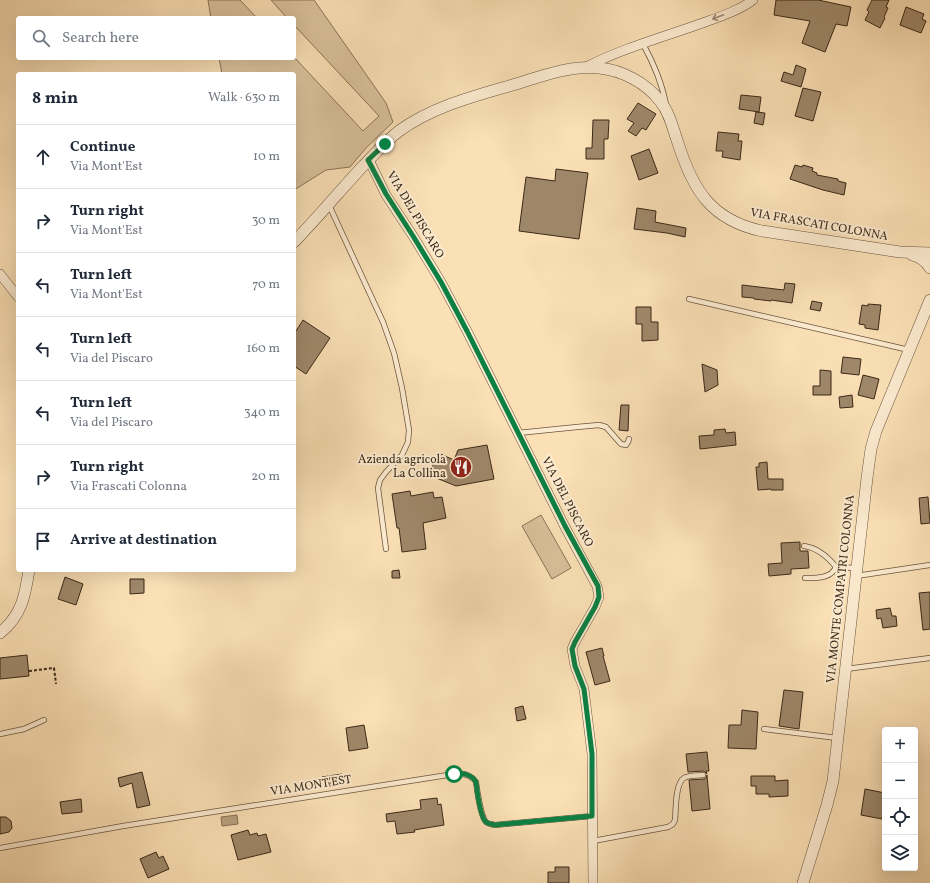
<!DOCTYPE html>
<html lang="en">
<head>
<meta charset="utf-8">
<style>
  :root { --surface:#fff; --page:#f6f6f7; --text:#1f2937; --muted:#747a83; --line:#e0e1e3 }
  body { margin:0; font-family:Vollkorn,serif; background:var(--page); color:var(--text) }
  .controls { position:absolute; right:12px; bottom:12px; display:grid; overflow:hidden; border-radius:4px; box-shadow:0 4px 16px #0002 }
  .controls button { width:36px; height:36px; display:grid; place-items:center; padding:0; border:0; border-bottom:1px solid var(--line); background:var(--surface); color:var(--text); font:20px sans-serif }
  .stop { position:absolute; width:12px; height:12px; margin:-9px; border:3px solid #0b8043; border-radius:50%; background:#fff }
  .stop.end { background:#0b8043; border-color:#fff; box-shadow:0 1px 4px #0008 }
  .list { margin:0; padding:0; list-style:none }
  h2 { display:flex; justify-content:space-between; align-items:center; height:52px; margin:0; padding:0 16px; font-size:17px }
  h2 small { font-size:13px; font-weight:400; color:var(--muted) }
  .list li { display:grid; grid-template-columns:26px 1fr auto; gap:12px; align-items:center; box-sizing:border-box; height:64px; padding:0 16px; border-top:1px solid var(--line) }
  .list b { display:block; font-size:15px; white-space:nowrap }
  .list p { margin:0; font-size:13px; white-space:nowrap; color:var(--muted) }
  .list em { font-size:13px; font-style:normal; color:var(--muted) }
  .icon { flex:none; width:22px; height:22px; fill:none; stroke:currentColor; stroke-width:2; stroke-linecap:round; stroke-linejoin:round }
  .map { position:relative; flex:none; width:930px; height:883px; overflow:hidden }
  .search { position:absolute; background:var(--surface); box-shadow:0 4px 16px #0002; left:16px; top:16px; width:280px; height:44px; display:flex; align-items:center; gap:10px; box-sizing:border-box; padding:0 14px; border-radius:4px; color:var(--muted); font-size:15px }
  .panel { position:absolute; background:var(--surface); box-shadow:0 4px 16px #0002; left:16px; top:72px; width:280px; height:500px; border-radius:4px }
  .map>svg:first-child { display:block }
  .green { fill:#dac19b; stroke:#8a7459 }
  .water { fill:#baa180; stroke:#877156 }
  .building { fill:#9f886a; stroke:#3b2817 }
  .lines { fill:none; stroke-linecap:round; stroke-linejoin:round }
  .service-casing { stroke:#6b563f; stroke-width:6 }
  .minor-casing { stroke:#6b563f; stroke-width:10 }
  .tertiary-casing { stroke:#6b563f; stroke-width:12 }
  .path { stroke:#3b2817; stroke-width:2; stroke-dasharray:3 2; stroke-linecap:butt }
  .service { stroke:#fcebd0; stroke-width:4.5 }
  .minor { stroke:#fcebd0; stroke-width:9 }
  .tertiary { stroke:#fcebd0; stroke-width:11 }
  .oneway { stroke:#9c8a74 }
  .route { stroke:#0b8043; stroke-width:5 }
  .labels { text-anchor:middle; dominant-baseline:central; stroke-width:4; stroke-linejoin:round; paint-order:stroke }
  .street-label { font-size:12px; fill:#3b2817; stroke:#fcebd0 }
  .poi-label { font-size:12px; fill:#3b2817; stroke:#fcebd0; text-anchor:end }
</style>
</head>
<body>
<div class="map">
<svg width="930" height="883" viewBox="0 0 930 883">
  <rect width="100%" height="100%" fill="#fbe0b6"/>
  <filter id="stains"><feTurbulence type="fractalNoise" baseFrequency=".005" numOctaves="4"/><feColorMatrix values="0 0 0 0 .2 0 0 0 0 .09 0 0 0 0 .02 0 0 0 .5 -.17"/></filter>
  <radialGradient id="worn" r=".72"><stop offset=".6" stop-color="#630" stop-opacity="0"/><stop offset="1" stop-color="#630" stop-opacity=".3"/></radialGradient>
  <!-- green -->
  <path class="green" d="M208,0H240L257,18H211Z
    M271,0H314L386,103L393,122L366,148L350,167L326,170L294,190V74H222L219,58H294V57L363,131L379,116L294,25V18H287Z
    M541,515L571,568L552,579L522,526Z"/>
  <!-- water -->
  <path class="water" d="M237,815L238,824L222,826L221,817Z"/>
  <!-- building -->
  <path class="building" d="M776,0H818L851,7L847,26L836,24L825,52L802,43L810,21L774,15Z
    M872,0H889L886,7L888,8L884,17L885,18L880,28L865,20L869,12L867,10Z
    M906,7L924,14L922,19L926,21L921,33L900,25Z
    M796,65L806,69L801,87L781,81L784,72L793,75Z
    M803,88L821,92L813,121L795,116Z
    M741,95L761,97L759,112L739,109Z
    M638,103L656,114L646,130L642,128L636,136L628,131L634,123L627,119Z
    M756,112L765,113L763,125L754,123Z
    M593,120H609L608,139H604V159H586V148H592Z
    M718,132L739,134L738,141H742L740,160L722,157L723,151H716Z
    M649,149L658,173L639,180L631,156Z
    M795,165L802,167L803,165L813,168L812,171L817,173V175L838,179V181L846,183L844,195L823,190L790,179Z
    M556,169L588,173L579,239L519,231L526,177L555,181Z
    M637,208L656,211L655,222L686,228L685,237L667,233L634,229Z
    M785,283L795,284L792,303L771,300V301L754,299V298L742,297V285L784,290Z
    M812,301L822,303L820,311L810,309Z
    M868,304L881,305L878,330L865,328V325L859,324L862,305L868,306Z
    M636,307H651V322H658V340L642,341V324H636Z
    M303,320L330,338L306,374L294,366V334Z
    M843,357L861,359L859,375L841,373Z
    M702,364L717,370L718,385L705,392Z
    M820,370L831,371V395H813V386H820Z
    M863,375L879,379L874,399L858,395Z
    M852,395L853,407L840,408L839,397Z
    M621,405H629L628,431L619,430Z
    M725,429L726,433L735,432L736,445L700,449L699,436L714,435V430Z
    M487,445L494,479L456,486L429,475L438,453L454,460L458,450Z
    M767,462L768,479H783V490H771V489L758,490L756,467H759V463Z
    M410,491L411,496L433,492L434,498L442,497L446,518L423,523L426,549L402,552L399,528H397L392,494Z
    M928,497L930,523L921,524L919,498Z
    M800,542V551H808L809,568L791,569V574L769,576L768,564L782,563L781,543Z
    M399,570L400,578H392V571Z
    M65,577L83,584L76,605L58,599Z
    M130,579H144V593L130,594Z
    M930,592V629L923,630L919,593Z
    M890,608L892,616H896L897,626L883,628L881,618L877,619L876,610Z
    M602,648L604,656H603L610,681L595,685L586,652Z
    M27,655L29,676L0,679V658Z
    M784,690L803,692L799,729L779,726Z
    M523,706L526,719L517,721L515,708Z
    M742,710L758,712L756,749L728,748L729,725H741Z
    M364,725L368,748L349,751L346,728Z
    M707,752L709,771H706L707,774L705,772L703,771L688,772L686,754Z
    M142,772L150,805L137,808L132,783L120,787L118,778Z
    M342,774L343,784L324,787L322,777Z
    M707,775L710,809L692,811L689,780L704,779L706,778Z
    M751,776H775V781L788,780V796L769,797V794H756V786H751Z
    M865,789L885,793V799L882,819L861,815Z
    M437,798L438,805L441,804L444,825L414,830L415,832L397,834L395,821L387,822L386,814L421,809L420,800Z
    M81,799L82,812L62,814L60,802Z
    M0,817H6L11,821L12,828L9,832L0,834Z
    M248,830L250,835L257,833L258,836L266,834L271,852L238,860L231,835Z
    M156,852L159,858L163,856L169,869L148,878L140,859Z
    M555,867H569V883H548V872H555Z"/>
  <g class="lines">
    <!-- service casing -->
    <g class="service-casing">
      <path id="service" d="M643,44C654,64 662,82 666,105
        M329,205L383,322L394,353L402,388L409,430L408,442L402,455L386,472L380,480L378,488L386,549
        M689,299L909,350
        M518,433L577,427L599,425L606,427L621,444L626,445L628,442L629,439
        M804,546C818,548 828,557 836,567C831,579 815,578 805,578
        M836,567L856,568
        M856,576L930,565
        M846,669L930,658
        M764,729L837,738
        M0,734L24,729L44,720
        M593,841L668,827L673,824L675,820C676,810 675,783 684,778C689,775 697,776 703,775
        M0,848L123,826L454,774C462,773 471,774 476,782C477,790 481,817 486,822C488,824 492,824 495,825L592,816"/>
    </g>
    <!-- minor casing -->
    <g class="minor-casing">
      <path id="minor" d="M586,67C621,49 660,38 697,25C716,18 737,12 753,0
        M369,160L386,195L413,236L441,282L467,331L565,527L597,586L599,597L595,607L575,642L572,649L575,666L584,689L592,754L593,883
        M0,274L18,297"/>
    </g>
    <!-- tertiary casing -->
    <g class="tertiary-casing">
      <path id="tertiary" d="M294,242C317,218 339,192 362,167C374,155 386,141 399,131C434,106 475,96 516,84C542,76 571,65 599,68C622,70 646,83 660,101C670,113 673,129 678,143C693,190 711,220 762,231L900,252L930,253
        M912,255C920,257 926,261 930,268
        M0,633C22,615 25,596 29,570
        M803,883L827,805L833,781L867,478L871,449L876,431L930,300"/>
    </g>
    <!-- path -->
    <path class="path" d="M29,671L54,668L56,684"/>
    <!-- service -->
    <use href="#service" class="service"/>
    <!-- minor -->
    <use href="#minor" class="minor"/>
    <!-- tertiary -->
    <use href="#tertiary" class="tertiary"/>
  </g>
  <!-- one-way arrows -->
  <defs><path id="oneway-shaft" d="M-6 0H5M1.5-3L5.5 0L1.5 3" fill="none" stroke-width="1.6" stroke-linecap="round" stroke-linejoin="round"/></defs>
  <use class="oneway" href="#oneway-shaft" transform="translate(718 17) rotate(159)"/>
  <g class="lines">
    <!-- route -->
    <path class="route" d="M385,144L368,160L386,194L413,236L441,282L467,331L565,526L598,586L599,597L595,607L575,642L572,649L575,666L584,689L592,754V816L495,825C492,824 488,824 486,822C480,817 477,790 476,782C471,773 462,773 454,774"/>
  </g>
  <!-- icons -->
  <defs>
    <g id="restaurant-disc" transform="scale(1.15)"><circle r="9.5" fill="#8f2418" stroke="#fcebd0"/><path d="M-5-6h1v4h1v-4h1v4h1v-4h1v5L-1.5 .5V6h-2V.5L-5-1ZM5-6V6H3V1.5H1.5Q1.5-4 5-6Z" fill="#fff"/></g>
  </defs>
  <g fill-rule="evenodd">
    <use href="#restaurant-disc" x="461" y="467"/>
  </g>
  <g class="labels">
    <!-- street labels -->
    <g class="street-label">
      <text transform="translate(415 215) rotate(59)">VIA DEL PISCARO</text>
      <text transform="translate(819 225) rotate(10)">VIA FRASCATI COLONNA</text>
      <text transform="translate(567 502) rotate(63)">VIA DEL PISCARO</text>
      <text transform="translate(841 589) rotate(-84)">VIA MONTE COMPATRI COLONNA</text>
      <text transform="translate(311 786) rotate(-9)">VIA MONT'EST</text>
    </g>
    <!-- poi labels -->
    <g class="poi-label">
      <text x="446" y="460">Azienda agricola<tspan x="446" dy="14">La Collina</tspan></text>
    </g>
  </g>
  <rect width="100%" height="100%" filter="url(#stains)"/>
  <rect width="100%" height="100%" fill="url(#worn)"/>
</svg>
<div class="controls">
<button>+</button>
<button>−</button>
<button><svg class="icon" aria-label="locate" viewBox="0 0 24 24"><circle cx="12" cy="12" r="6"/><path d="M12 2v4M12 18v4M2 12h4M18 12h4"/></svg></button>
<button><svg class="icon" aria-label="layers" viewBox="0 0 24 24"><path d="M12 4l9 5-9 5-9-5zM3 14l9 5 9-5"/></svg></button>
</div>
<div class="stop" style="left:454px;top:774px"></div>
<div class="stop end" style="left:385px;top:144px"></div>
<div class="search"><svg class="icon" aria-label="search" viewBox="0 0 24 24"><circle cx="10" cy="10" r="6"/><path d="M15 15l6 6"/></svg>Search here</div>
<section class="panel">
<h2>8 min<small>Walk · 630 m</small></h2>
<ul class="list">
<li><svg class="icon" aria-label="ahead" viewBox="0 0 24 24"><path d="M12 20V5M6 11l6-6 6 6"/></svg><div><b>Continue</b><p>Via Mont'Est</p></div><em>10 m</em></li>
<li><svg class="icon" aria-label="right" viewBox="0 0 24 24"><path d="M7 20v-9h11M14 6l5 5-5 5"/></svg><div><b>Turn right</b><p>Via Mont'Est</p></div><em>30 m</em></li>
<li><svg class="icon" aria-label="left" viewBox="0 0 24 24"><path d="M17 20v-9H6M10 6l-5 5 5 5"/></svg><div><b>Turn left</b><p>Via Mont'Est</p></div><em>70 m</em></li>
<li><svg class="icon" aria-label="left" viewBox="0 0 24 24"><path d="M17 20v-9H6M10 6l-5 5 5 5"/></svg><div><b>Turn left</b><p>Via del Piscaro</p></div><em>160 m</em></li>
<li><svg class="icon" aria-label="left" viewBox="0 0 24 24"><path d="M17 20v-9H6M10 6l-5 5 5 5"/></svg><div><b>Turn left</b><p>Via del Piscaro</p></div><em>340 m</em></li>
<li><svg class="icon" aria-label="right" viewBox="0 0 24 24"><path d="M7 20v-9h11M14 6l5 5-5 5"/></svg><div><b>Turn right</b><p>Via Frascati Colonna</p></div><em>20 m</em></li>
<li><svg class="icon" aria-label="arrive" viewBox="0 0 24 24"><path d="M6 21V4h12l-3 4 3 4H6"/></svg><div><b>Arrive at destination</b></div></li>
</ul>
</section>
</div>
</body>
</html>
